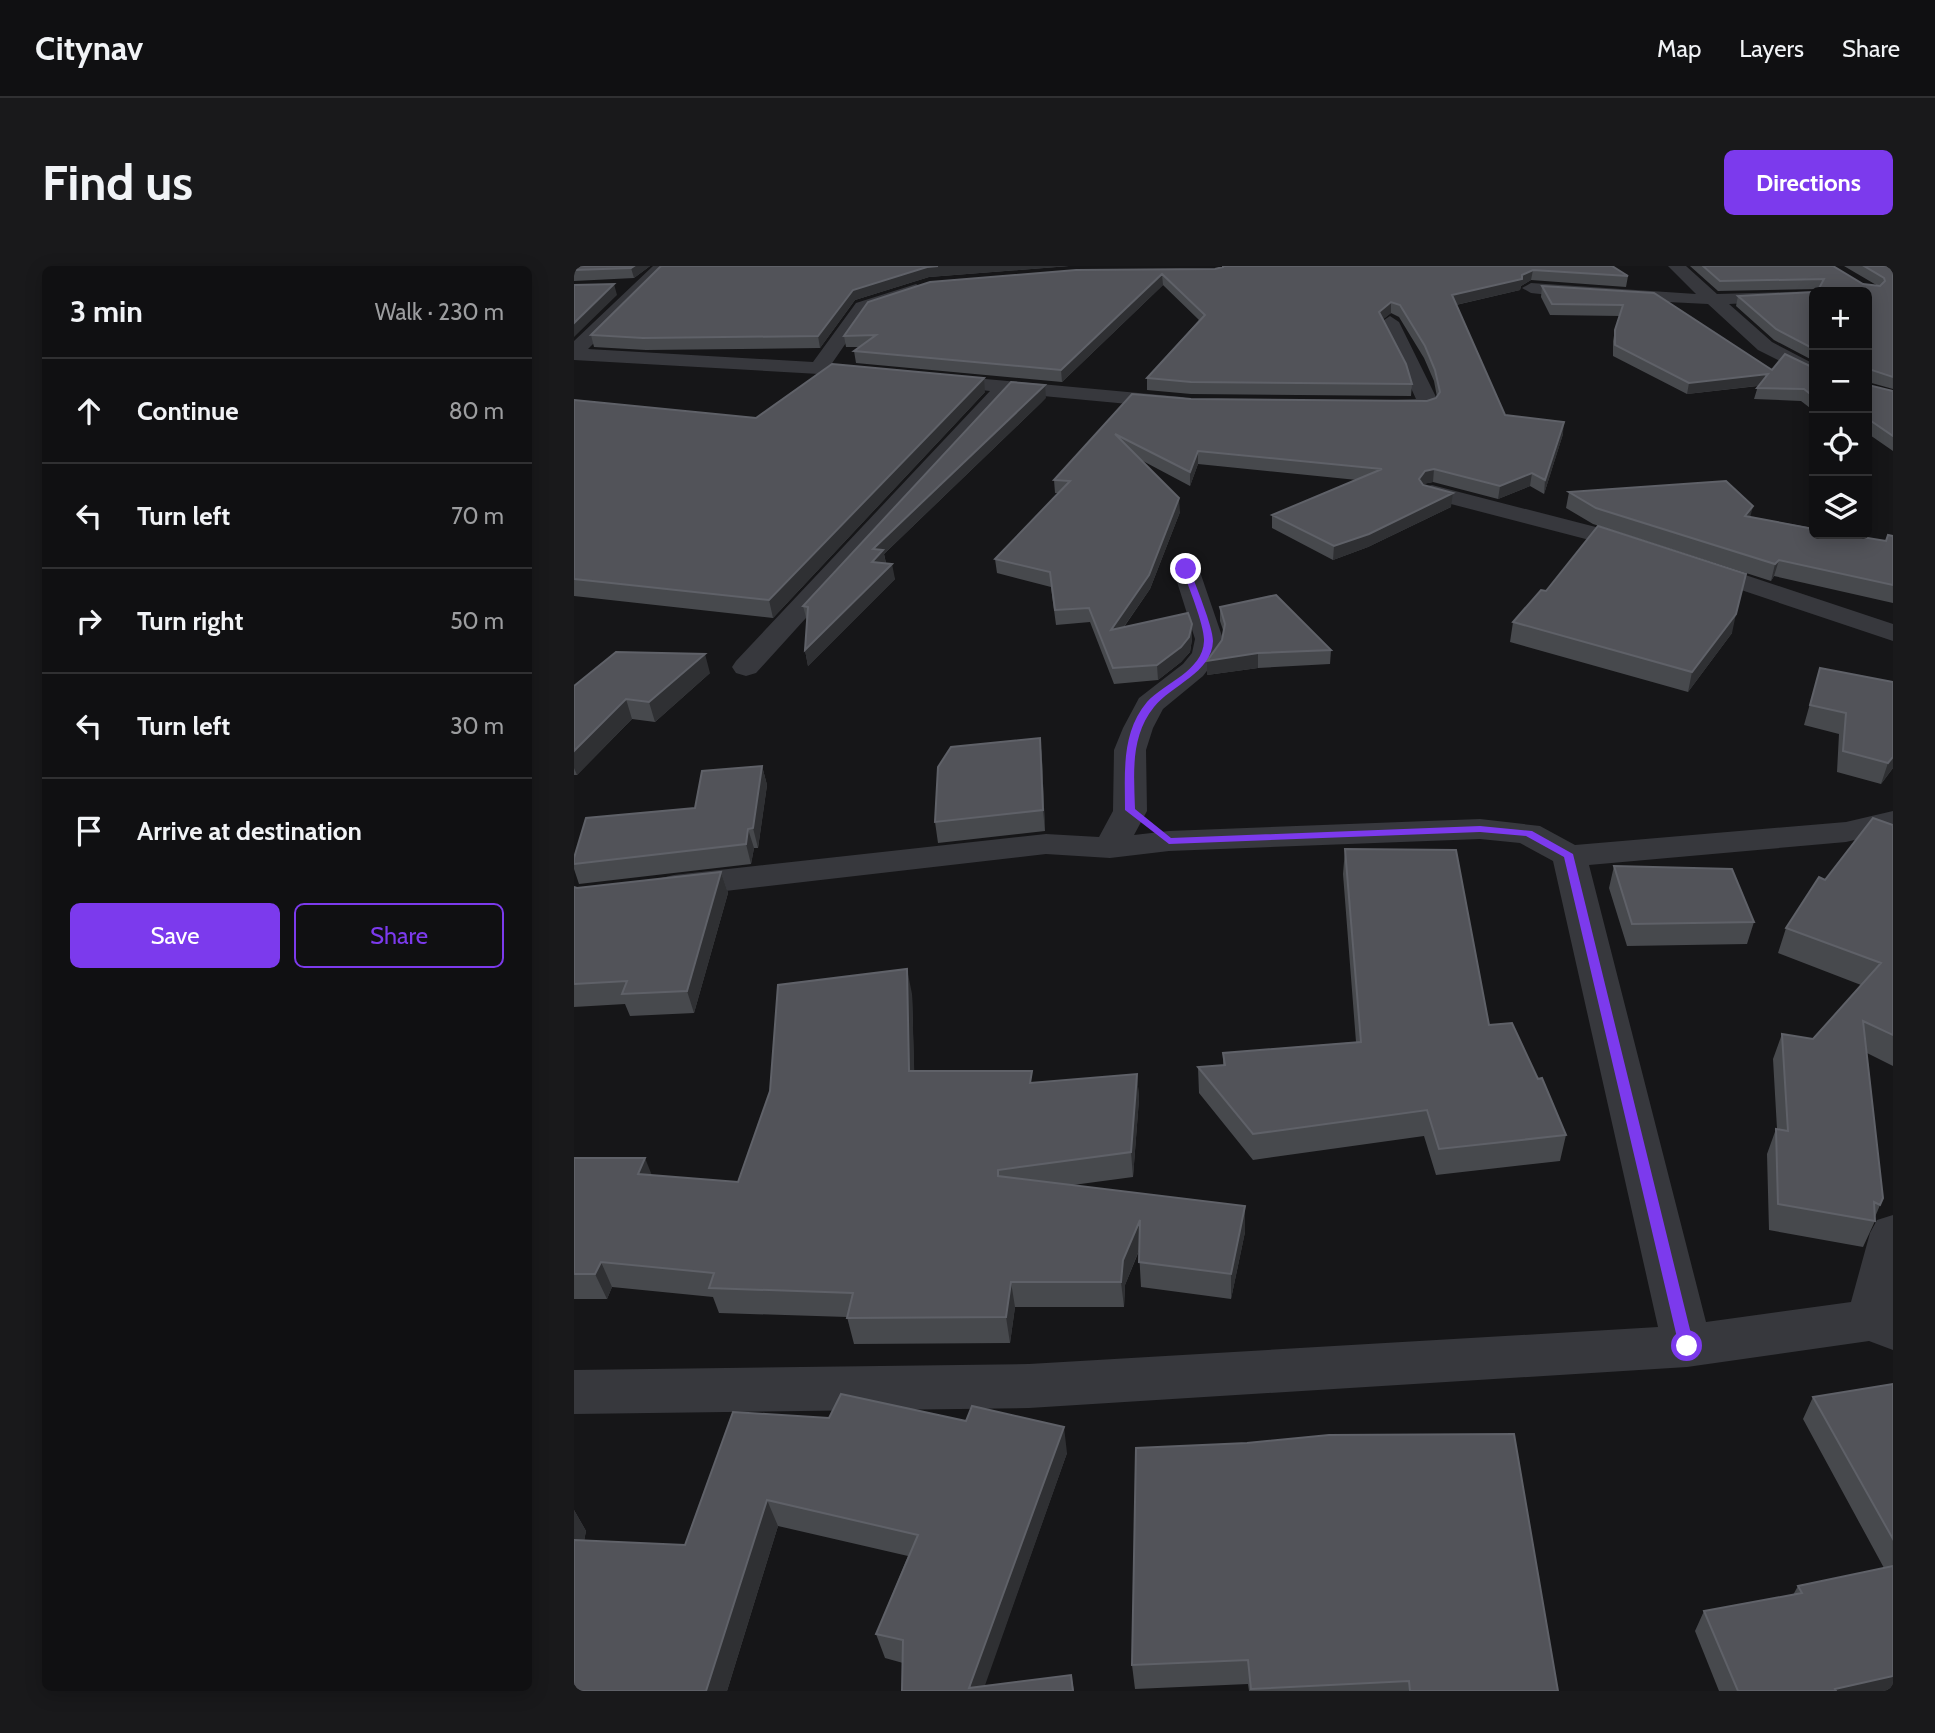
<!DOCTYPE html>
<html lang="en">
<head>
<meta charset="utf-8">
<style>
  :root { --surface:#101012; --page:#19191b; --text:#f1f3f6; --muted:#9c9d9f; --line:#303032; --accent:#7c3aed }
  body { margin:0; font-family:Cabin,sans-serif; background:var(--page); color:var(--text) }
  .controls { position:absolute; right:21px; top:21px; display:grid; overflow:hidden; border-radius:10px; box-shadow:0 4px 18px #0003 }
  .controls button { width:63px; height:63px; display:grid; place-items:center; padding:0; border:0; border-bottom:2px solid var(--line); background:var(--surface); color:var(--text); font:35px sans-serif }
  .stop { position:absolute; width:21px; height:21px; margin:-16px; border:5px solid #7c3aed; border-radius:50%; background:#fff }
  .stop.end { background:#7c3aed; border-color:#fff; box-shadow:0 2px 7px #0008 }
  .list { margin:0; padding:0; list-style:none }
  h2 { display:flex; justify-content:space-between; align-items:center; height:91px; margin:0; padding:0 28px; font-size:30px }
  h2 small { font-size:23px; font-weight:400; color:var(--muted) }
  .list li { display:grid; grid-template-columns:46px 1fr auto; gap:21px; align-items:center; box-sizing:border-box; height:105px; padding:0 28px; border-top:2px solid var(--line) }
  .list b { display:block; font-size:26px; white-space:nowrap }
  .list em { font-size:23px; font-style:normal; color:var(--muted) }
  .actions { display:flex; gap:14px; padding:21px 28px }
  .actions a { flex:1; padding:16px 0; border:2px solid var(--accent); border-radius:10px; text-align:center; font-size:24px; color:var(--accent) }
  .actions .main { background:var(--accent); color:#fff }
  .icon { flex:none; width:38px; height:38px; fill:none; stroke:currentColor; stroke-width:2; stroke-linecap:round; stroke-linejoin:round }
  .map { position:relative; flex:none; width:1319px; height:1425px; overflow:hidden; border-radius:10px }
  header { display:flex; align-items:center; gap:42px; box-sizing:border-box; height:98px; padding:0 35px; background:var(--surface); border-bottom:2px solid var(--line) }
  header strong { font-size:33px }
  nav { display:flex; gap:38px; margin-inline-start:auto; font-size:24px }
  .intro { display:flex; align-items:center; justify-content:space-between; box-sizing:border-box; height:168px; padding:0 42px }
  h1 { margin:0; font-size:49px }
  .button { padding:18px 32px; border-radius:10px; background:var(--accent); color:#fff; font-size:24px; font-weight:700 }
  main { display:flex; gap:42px; padding:0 42px }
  aside { flex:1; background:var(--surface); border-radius:10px; box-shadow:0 4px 18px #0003 }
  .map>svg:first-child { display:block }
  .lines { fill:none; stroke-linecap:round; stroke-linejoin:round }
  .street { fill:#37383d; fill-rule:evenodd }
  .wall { fill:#47494d }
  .shaded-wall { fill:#2f3033 }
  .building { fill:#525359; stroke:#5f6168; stroke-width:2 }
  .route { fill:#7c3aed }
</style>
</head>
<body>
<header>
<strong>Citynav</strong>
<nav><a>Map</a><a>Layers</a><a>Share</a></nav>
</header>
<div class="intro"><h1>Find us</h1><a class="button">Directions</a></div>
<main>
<aside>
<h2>3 min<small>Walk · 230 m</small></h2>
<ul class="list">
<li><svg class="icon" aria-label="ahead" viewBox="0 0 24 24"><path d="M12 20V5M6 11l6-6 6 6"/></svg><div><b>Continue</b></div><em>80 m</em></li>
<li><svg class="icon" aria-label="left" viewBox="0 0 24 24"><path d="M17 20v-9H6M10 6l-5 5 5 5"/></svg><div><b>Turn left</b></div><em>70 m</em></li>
<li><svg class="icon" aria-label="right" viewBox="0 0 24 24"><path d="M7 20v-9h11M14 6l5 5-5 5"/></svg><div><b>Turn right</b></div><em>50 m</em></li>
<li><svg class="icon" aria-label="left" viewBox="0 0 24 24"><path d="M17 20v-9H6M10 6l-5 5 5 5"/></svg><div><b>Turn left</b></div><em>30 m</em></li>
<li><svg class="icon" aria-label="arrive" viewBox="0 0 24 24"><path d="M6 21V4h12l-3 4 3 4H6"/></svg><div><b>Arrive at destination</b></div></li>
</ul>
<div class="actions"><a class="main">Save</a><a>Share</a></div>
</aside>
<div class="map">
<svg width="1319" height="1425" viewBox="0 0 1319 1425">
  <rect width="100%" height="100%" fill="#161618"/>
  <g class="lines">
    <!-- street -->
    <path class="street" d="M79,0H97L14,83L239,96L282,37L342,18L351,23L348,27L294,45L252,106L245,108L0,94V75Z
      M1094,0H1112L1143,28L1246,25L1240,26V34L1155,38L1198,76L1240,98V112L1184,84L1134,38L993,31L957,27L948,22L957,17L1122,28Z
      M816,50L825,56L863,133L859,143L805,145L798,143L795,139L798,135L842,133L807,56Z
      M358,108L608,131L615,133L618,137L615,141L608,143L436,127L182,407L172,410L162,407L158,401L162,395L416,125L351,118L348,114L351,110Z
      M858,219L1045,267L1319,358V375L1027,277L850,231L846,226L850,221Z
      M612,295L621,297L625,303L649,373L646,388L629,410L589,443L579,462L572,484L573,545L560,569L595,565L906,553L966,560L1001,579L1272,556L1319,545V565L1272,576L1015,599L1132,1056L1277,1036L1296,967L1303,954L1319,949V1084L1295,1075L1113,1101L455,1142L0,1148V1104L455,1098L1084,1061L979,595L946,577L906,573L595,585L536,592L472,588L100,631L87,628L82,620L87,612L100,609L472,568L525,571L539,545L540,484L549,462L565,432L609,398L618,387L621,373L599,303L603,297Z"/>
  </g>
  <!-- wall -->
  <path class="wall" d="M0,0H76L60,12L0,15Z
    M87,0H495L355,11L281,34L246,82L72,84L20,81L17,69Z
    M1038,0L1054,10L1052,21L957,14L947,20L946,24L882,39L931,149L989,168L970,228L956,220L924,233L859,216L849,218L877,241L794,281L759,294L698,262V249L783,214L624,198L616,220L567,194L606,246L576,323L550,361L618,373L616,386L607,396L584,414L540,418L516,356L482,359L477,321L423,307L421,293L485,227H481L480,214L558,128L617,133L853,135L862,132L863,131L860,115L850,92L825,51L817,47L809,53L838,118L837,130L617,128L573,124V112L625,54L589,19L488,116L282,97L280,85L286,81H272L270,70L294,36L641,3L649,1Z
    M1116,0H1259L1289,18L1304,20L1270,0H1319V123L1294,116V119L1319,125V185L1293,167V26H1243L1244,23L1144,25Z
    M968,20L1080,27L1198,104L1240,102V145L1227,135L1180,133L1184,120L1113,128L1039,90V75L1041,64L1046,50L976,49L967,31Z
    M1240,26V95L1200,74L1162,40L1164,30Z
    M411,126L199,352L0,330V134L182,152Z
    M472,132L310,288L312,297L321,313L234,400L231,384L233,355L229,340Z
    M995,226L1177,251L1312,275L1319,270V337L1200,310L1197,315L1019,258L992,242Z
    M646,341L757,384L756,398L684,402L633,409L648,374L650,367L646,355Z
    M939,356L1158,367L1114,426L936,376Z
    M1246,402L1319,502L1307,518L1263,506L1265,468L1230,459Z
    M136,407L81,456L58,453L3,509H0V420Z
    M466,472L468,493L471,565L364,577L361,556Z
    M188,500L193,519L184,582H180L177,598L5,618L0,603V592L121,542Z
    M1319,559V800L1293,787L1309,932L1301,951V955L1289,981L1195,964L1193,888L1202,863H1203L1199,793L1208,768L1239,773L1287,719L1204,687L1212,662L1251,614Z
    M771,583L915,759L964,813L992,869L986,895L862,909L850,870L679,894L625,827L624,801L649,799V787L782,776L769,608Z
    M1040,600L1180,656L1173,678L1053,680L1035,622Z
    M147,606L154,627L120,747L56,750L51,738L0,741V621L3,622Z
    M338,728L340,805L460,817L563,808L565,833L559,911L499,919L671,966L657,1033L567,1021L565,985L551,1019L550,1041H441L436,1077L280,1078L273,1051L145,1047L139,1031L38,1021L33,1033H0V892L78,909L164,916Z
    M1319,1118V1425H1145L1121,1365L1130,1345L1219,1329L1224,1320L1310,1302L1229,1153L1239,1131Z
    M159,1146L493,1187L410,1420L497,1409L500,1425H328L329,1397L311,1392L302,1368L334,1290L204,1260L153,1425H0V1244L12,1265L10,1275L111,1279Z
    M562,1182L984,1425H675L674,1418L561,1423L558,1399Z"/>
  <!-- shaded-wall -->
  <path class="shaded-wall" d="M60,0H76L60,12L57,2Z
    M364,0H495L355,11L281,34L246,82L244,70L279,24L353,1Z
    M959,4L957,14L947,20L946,24L877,40L878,29L948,9Z
    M588,8L589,19L488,116L487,104Z
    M40,18L43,29L0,71V57Z
    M817,36V47L805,57V46Z
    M1194,108L1191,119L1113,128L1115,117Z
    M410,112L411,126L199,352L195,334Z
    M471,119L472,132L310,288L312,298L298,296L299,283Z
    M990,156L989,168L970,228L971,214Z
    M624,185V198L616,220V206Z
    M860,203L859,216L849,218L843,226L845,213L851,205Z
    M958,207L956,220L924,233L926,220Z
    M879,227L877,241L794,281L759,294L760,280Z
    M605,232L606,246L576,323L537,379V364Z
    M1179,240L1175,256L1171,250Z
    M1205,294L1200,310L1197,315L1201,298Z
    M318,298L321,313L234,400L231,384Z
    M1162,348L1158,367L1114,426L1118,406Z
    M618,358V373L616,386L607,396L584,414L583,399Z
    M684,387V402L633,409V395Z
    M131,388L136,407L81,456L75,436Z
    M52,433L58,453L3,509L0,502V485Z
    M466,472L468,493L471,565L469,544Z
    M1319,491V502L1307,518L1314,497Z
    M188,500L193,519L184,582L179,562Z
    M174,563L180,582L177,598L172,578Z
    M147,606L154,627L120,747L113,725Z
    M333,703L338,728L341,831L335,805Z
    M563,808L565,833L559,911L557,886Z
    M71,892L81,917L64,908Z
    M671,940V966L657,1033V1008Z
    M566,954L567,979L551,1019L550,1041L547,1016L549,994Z
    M27,996L38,1021L33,1033L21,1008Z
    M437,1016L441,1041L436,1077L432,1051Z
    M490,1161L493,1187L409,1425L395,1422Z
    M193,1234L204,1260L153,1425H132Z
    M0,1244L12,1265L5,1300L0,1291Z
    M1319,1410V1425H1260L1261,1423Z"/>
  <!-- building -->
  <path class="building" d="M0,0H60L57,2L0,4Z
    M87,0H364L353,1L279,24L244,70L69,72L17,69Z
    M649,0H1038L1054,10L959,4L948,9V13L878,29L931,149L990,156L971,214L958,207L926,220L860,203L851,205L845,213L849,219L879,227L795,268L760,280L698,249L808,203L624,185L616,206L541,168L605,232L575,309L537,364L614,347L618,358L615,371L607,381L583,399L539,402L515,342L481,344L476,306L421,293L496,215L480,214L558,128L617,133L853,135L862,132L866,126L861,104L851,80L826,39L817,36L805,46L832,98L838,118L617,116L573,112L631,49L588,8L487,104L280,85L302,69L270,70L294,36L356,16L502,4L641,3L649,1Z
    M1129,0H1259L1289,18L1306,20L1311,15L1310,12L1290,0H1319V111L1295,103L1294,119L1319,125V170L1297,155H1293V26H1242H1243L1250,13L1146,15Z
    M40,18L0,57V19Z
    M968,20L1080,27L1198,104L1211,88L1240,102V131L1230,123L1183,122L1194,108L1115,117L1041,79V64L1049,39L978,38Z
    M1240,26V83L1202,63L1164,30Z
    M258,98L410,112L195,334L0,313V134L182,152Z
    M437,116L471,119L299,283L309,284L298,296L318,298L231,384L234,341L229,340Z
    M1152,215L1179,240L1171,250L1240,263V268H1269L1312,275L1314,269L1319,270V319L1205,294L1201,298L1022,242L995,226Z
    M1024,260L1172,308L1162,348L1118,406L939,356L967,324L972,325Z
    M702,329L757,384L684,387L633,395L648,374L651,358L646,341Z
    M42,386L131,388L75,436L52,433L0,485V420Z
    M1246,402L1319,416V491L1314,497L1269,485L1272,447L1236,439Z
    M466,472L469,544L361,556L364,501L377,481Z
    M188,500L179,562L174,563L172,578L0,598V592L12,552L121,542L128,505Z
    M1299,552L1319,559V769L1289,755L1309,932L1306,939L1300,936L1301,955L1204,938L1202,863L1214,865L1208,768L1239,773L1307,697L1212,662L1245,611L1251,614Z
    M771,583L882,584L915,759L938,757L964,813L968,812L992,869L865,883L853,844L679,868L624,801L651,799L649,787L787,776Z
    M1040,600L1158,603L1180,656L1058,658Z
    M147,606L113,725L48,728L53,715L0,718V621L3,622Z
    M333,703L335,805H458L456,817L563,808L557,886L424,904V910L671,940L657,1008L565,996L566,954L549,994L547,1016H437L432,1051L273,1052L279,1027L135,1022L140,1007L27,996L21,1008H0V892H71L64,908L164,916L196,825L204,719Z
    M1319,1118V1273L1239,1131Z
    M267,1128L392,1155L398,1140L490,1161L395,1422L497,1409L499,1425H328L329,1374L302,1368L344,1269L193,1234L132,1425H0V1274L111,1279L159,1146L255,1152Z
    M940,1168L984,1425H836L835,1415L677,1423L674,1394L558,1399L562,1182L673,1177L755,1169Z
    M1319,1300V1410L1261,1423L1262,1425H1164L1130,1345L1228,1327L1224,1320Z"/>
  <!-- route -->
  <path class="route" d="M612,301L616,303C621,319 639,360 639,375C638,407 597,419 580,441C556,471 560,508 561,543L597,572L906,560L958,565L999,588L1120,1080L1118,1085L1113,1086L1105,1080L990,591L952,570L906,566L595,578L551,544C551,507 547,467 573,436C590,417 629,405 630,375C631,361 614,319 608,303Z"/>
</svg>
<div class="controls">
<button>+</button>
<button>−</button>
<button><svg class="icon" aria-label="locate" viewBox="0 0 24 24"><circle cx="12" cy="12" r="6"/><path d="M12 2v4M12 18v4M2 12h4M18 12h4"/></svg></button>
<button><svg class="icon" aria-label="layers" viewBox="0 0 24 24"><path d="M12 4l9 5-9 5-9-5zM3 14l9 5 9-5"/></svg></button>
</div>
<div class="stop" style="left:1113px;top:1080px"></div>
<div class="stop end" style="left:612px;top:303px"></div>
</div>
</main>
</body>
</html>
